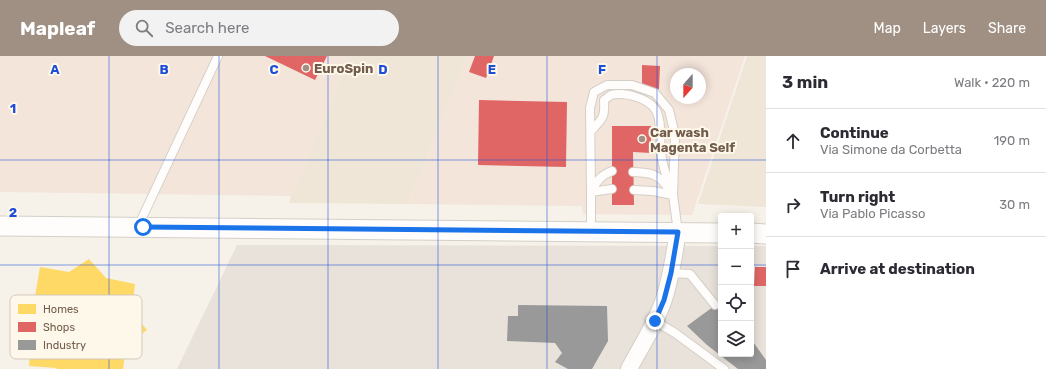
<!DOCTYPE html>
<html lang="en">
<head>
<meta charset="utf-8">
<style>
  :root { --surface:#fff; --page:#f2f2f3; --text:#2b2b33; --muted:#7c7c81; --line:#e1e1e2; --accent:#a09083 }
  body { margin:0; font-family:Rubik,sans-serif; background:var(--page); color:var(--text) }
  .controls { position:absolute; right:12px; bottom:12px; display:grid; overflow:hidden; border-radius:4px; box-shadow:0 2px 10px #0003 }
  .controls button { width:36px; height:36px; display:grid; place-items:center; padding:0; border:0; border-bottom:1px solid var(--line); background:var(--surface); color:var(--text); font:20px sans-serif }
  .compass { position:absolute; left:670px; top:12px; width:36px; height:36px; border-radius:50%; background:var(--surface); box-shadow:0 2px 10px #0003; rotate:201deg }
  .stop { position:absolute; width:12px; height:12px; margin:-9px; border:3px solid #1a73e8; border-radius:50%; background:#fff }
  .stop.end { background:#1a73e8; border-color:#fff; box-shadow:0 1px 4px #0008 }
  .list { margin:0; padding:0; list-style:none }
  h2 { display:flex; justify-content:space-between; align-items:center; height:52px; margin:0; padding:0 16px; font-size:17px }
  h2 small { font-size:13px; font-weight:400; color:var(--muted) }
  .list li { display:grid; grid-template-columns:26px 1fr auto; gap:12px; align-items:center; box-sizing:border-box; height:64px; padding:0 16px; border-top:1px solid var(--line) }
  .list b { display:block; font-size:15px; white-space:nowrap }
  .list p { margin:0; font-size:13px; white-space:nowrap; color:var(--muted) }
  .list em { font-size:13px; font-style:normal; color:var(--muted) }
  .icon { flex:none; width:22px; height:22px; fill:none; stroke:currentColor; stroke-width:2; stroke-linecap:round; stroke-linejoin:round }
  .map { position:relative; flex:none; width:766px; height:313px; overflow:hidden }
  header { display:flex; align-items:center; gap:24px; box-sizing:border-box; height:56px; padding:0 20px; background:var(--accent); color:#fff }
  header strong { font-size:19px }
  nav { display:flex; gap:22px; margin-inline-start:auto; font-size:14px }
  .search { width:280px; height:36px; background:var(--page); display:flex; align-items:center; gap:10px; box-sizing:border-box; padding:0 14px; border-radius:22px; color:var(--muted); font-size:15px }
  main { display:flex }
  aside { flex:1; background:var(--surface) }
  .map>svg:first-child { display:block }
  .residential { fill:#efe6d8 }
  .commercial { fill:#f4e5db; fill-rule:evenodd }
  .industrial { fill:#e8e2db }
  .homes { fill:#ffd966 }
  .shops { fill:#e06666 }
  .industry { fill:#999 }
  .lines { fill:none; stroke-linecap:round; stroke-linejoin:round }
  .service-casing { stroke:#d4cfc7; stroke-width:10 }
  .minor-casing { stroke:#d4cfc7; stroke-width:18 }
  .tertiary-casing { stroke:#d4cfc7; stroke-width:21 }
  .service { stroke:#fefdfc; stroke-width:8 }
  .minor { stroke:#fefdfc; stroke-width:16 }
  .tertiary { stroke:#fefdfc; stroke-width:19 }
  .route { stroke:#1a73e8; stroke-width:5 }
  .grid { fill:none; stroke:#1d4ed8; stroke-width:1; stroke-opacity:0.55 }
  .poi-dot { fill:#a09083; stroke:#fef8eb; stroke-width:1.5 }
  .labels { text-anchor:middle; dominant-baseline:central; stroke-width:4; stroke-linejoin:round; paint-order:stroke }
  .poi-label { font-size:13px; font-weight:bold; fill:#725c4b; stroke:#fef8eb; text-anchor:start }
  .key { fill:#fef8eb; stroke:#d4c9bb; stroke-width:1 }
  .key-label { font-size:11px; fill:#725c4b }
  .grid-label { font-size:13px; text-anchor:middle; font-weight:bold; fill:#1d4ed8; stroke:#fef8eb; stroke-width:4; stroke-linejoin:round; paint-order:stroke }
</style>
</head>
<body>
<header>
<strong>Mapleaf</strong>
<div class="search"><svg class="icon" aria-label="search" viewBox="0 0 24 24"><circle cx="10" cy="10" r="6"/><path d="M15 15l6 6"/></svg>Search here</div>
<nav><a>Map</a><a>Layers</a><a>Share</a></nav>
</header>
<main>
<div class="map">
<svg width="766" height="313" viewBox="0 0 766 313">
  <rect width="100%" height="100%" fill="#f6f2ea"/>
  <!-- residential -->
  <path class="residential" d="M351,0H468L408,148L289,147L291,140Z
    M747,0H766V151L698,148Z"/>
  <!-- commercial -->
  <path class="commercial" d="M0,0H351L291,140L0,136Z
    M468,0H745L692,159L583,158L582,150L408,148ZM676,18H700V42H676Z"/>
  <!-- industrial -->
  <path class="industrial" d="M237,189L721,190V298H751V190H766V313H177Z"/>
  <!-- homes -->
  <path class="homes" d="M89,203L106,222L135,228L132,256L147,274L126,290L123,313H57L56,312L29,310L31,279L16,257L35,240L40,211L69,216Z"/>
  <!-- shops -->
  <path class="shops" d="M265,0H327L315,24Z
    M475,0H494L486,22L469,16Z
    M642,9L660,10L659,33L642,32Z
    M479,44L567,46L566,111L478,109Z
    M612,70H651V97L633,96L634,149H612Z
    M755,211H766V230H754Z"/>
  <!-- industry -->
  <path class="industry" d="M721,245V298H751V283L766,304V313H738L707,289L687,270Z
    M518,249L607,250L608,285L592,313H568L555,306L562,297L555,287L507,285L508,260H518Z"/>
  <g class="lines">
    <!-- service casing -->
    <g class="service-casing">
      <path id="service" d="M591,75C603,62 605,62 604,44C606,43 609,40 611,39C616,37 627,38 633,40C667,49 658,69 661,96C662,109 667,122 671,135
        M633,116C650,117 658,117 668,132
        M592,134C597,124 602,119 612,115
        M634,134L653,135L673,139L678,176
        M591,136L590,52L594,36L607,29H632L655,37L669,54L675,79L673,139
        M143,171L142,162L218,0
        M591,175V136L612,133
        M671,217L690,218L715,249
        M655,265L675,277L724,313"/>
    </g>
    <!-- minor casing -->
    <g class="minor-casing">
      <path id="minor" d="M629,313C641,290 656,268 664,243C671,222 674,199 678,176"/>
    </g>
    <!-- tertiary casing -->
    <g class="tertiary-casing">
      <path id="tertiary" d="M0,170L721,177
        M751,177L766,178"/>
    </g>
    <!-- service -->
    <use href="#service" class="service"/>
    <!-- minor -->
    <use href="#minor" class="minor"/>
    <!-- tertiary -->
    <use href="#tertiary" class="tertiary"/>
  </g>
  <g class="lines">
    <!-- route -->
    <path class="route" d="M143,171L678,176L671,217L664,244L655,265"/>
  </g>
  <!-- grid -->
  <path class="grid" d="M109,0V313M219,0V313M328,0V313M438,0V313M547,0V313M657,0V313M0,104H766M0,209H721M751,209H766"/>
  <!-- markers -->
  <g class="poi-dot">
    <circle cx="306" cy="12" r="4"/>
    <circle cx="642" cy="83" r="4"/>
  </g>
  <g class="labels">
    <!-- poi labels -->
    <g class="poi-label">
      <text x="314" y="12">EuroSpin</text>
      <text x="650" y="76">Car wash<tspan x="650" dy="15">Magenta Self</tspan></text>
    </g>
  </g>
  <!-- legend -->
  <rect x="10" y="239" width="132" height="64" rx="6" class="key"/>
  <rect x="18" y="248" width="18" height="10" fill="#ffd966"/>
  <rect x="18" y="266" width="18" height="10" fill="#e06666"/>
  <rect x="18" y="284" width="18" height="10" fill="#999"/>
  <g class="key-label">
    <text x="43" y="257">Homes</text>
    <text x="43" y="275">Shops</text>
    <text x="43" y="293">Industry</text>
  </g>
  <g class="grid-label">
    <text x="55" y="18">A</text>
    <text x="164" y="18">B</text>
    <text x="274" y="18">C</text>
    <text x="383" y="18">D</text>
    <text x="492" y="18">E</text>
    <text x="602" y="18">F</text>
    <text x="13" y="57">1</text>
    <text x="13" y="161">2</text>
  </g>
</svg>
<div class="controls">
<button>+</button>
<button>−</button>
<button><svg class="icon" aria-label="locate" viewBox="0 0 24 24"><circle cx="12" cy="12" r="6"/><path d="M12 2v4M12 18v4M2 12h4M18 12h4"/></svg></button>
<button><svg class="icon" aria-label="layers" viewBox="0 0 24 24"><path d="M12 4l9 5-9 5-9-5zM3 14l9 5 9-5"/></svg></button>
</div>
<svg class="compass" viewBox="-18 -18 36 36"><path d="M0-13l5 13h-10z" fill="#e53935"/><path d="M0 13l5-13h-10z" fill="#7c7c81"/></svg>
<div class="stop" style="left:143px;top:171px"></div>
<div class="stop end" style="left:655px;top:265px"></div>
</div>
<aside>
<h2>3 min<small>Walk · 220 m</small></h2>
<ul class="list">
<li><svg class="icon" aria-label="ahead" viewBox="0 0 24 24"><path d="M12 20V5M6 11l6-6 6 6"/></svg><div><b>Continue</b><p>Via Simone da Corbetta</p></div><em>190 m</em></li>
<li><svg class="icon" aria-label="right" viewBox="0 0 24 24"><path d="M7 20v-9h11M14 6l5 5-5 5"/></svg><div><b>Turn right</b><p>Via Pablo Picasso</p></div><em>30 m</em></li>
<li><svg class="icon" aria-label="arrive" viewBox="0 0 24 24"><path d="M6 21V4h12l-3 4 3 4H6"/></svg><div><b>Arrive at destination</b></div></li>
</ul>
</aside>
</main>
</body>
</html>
